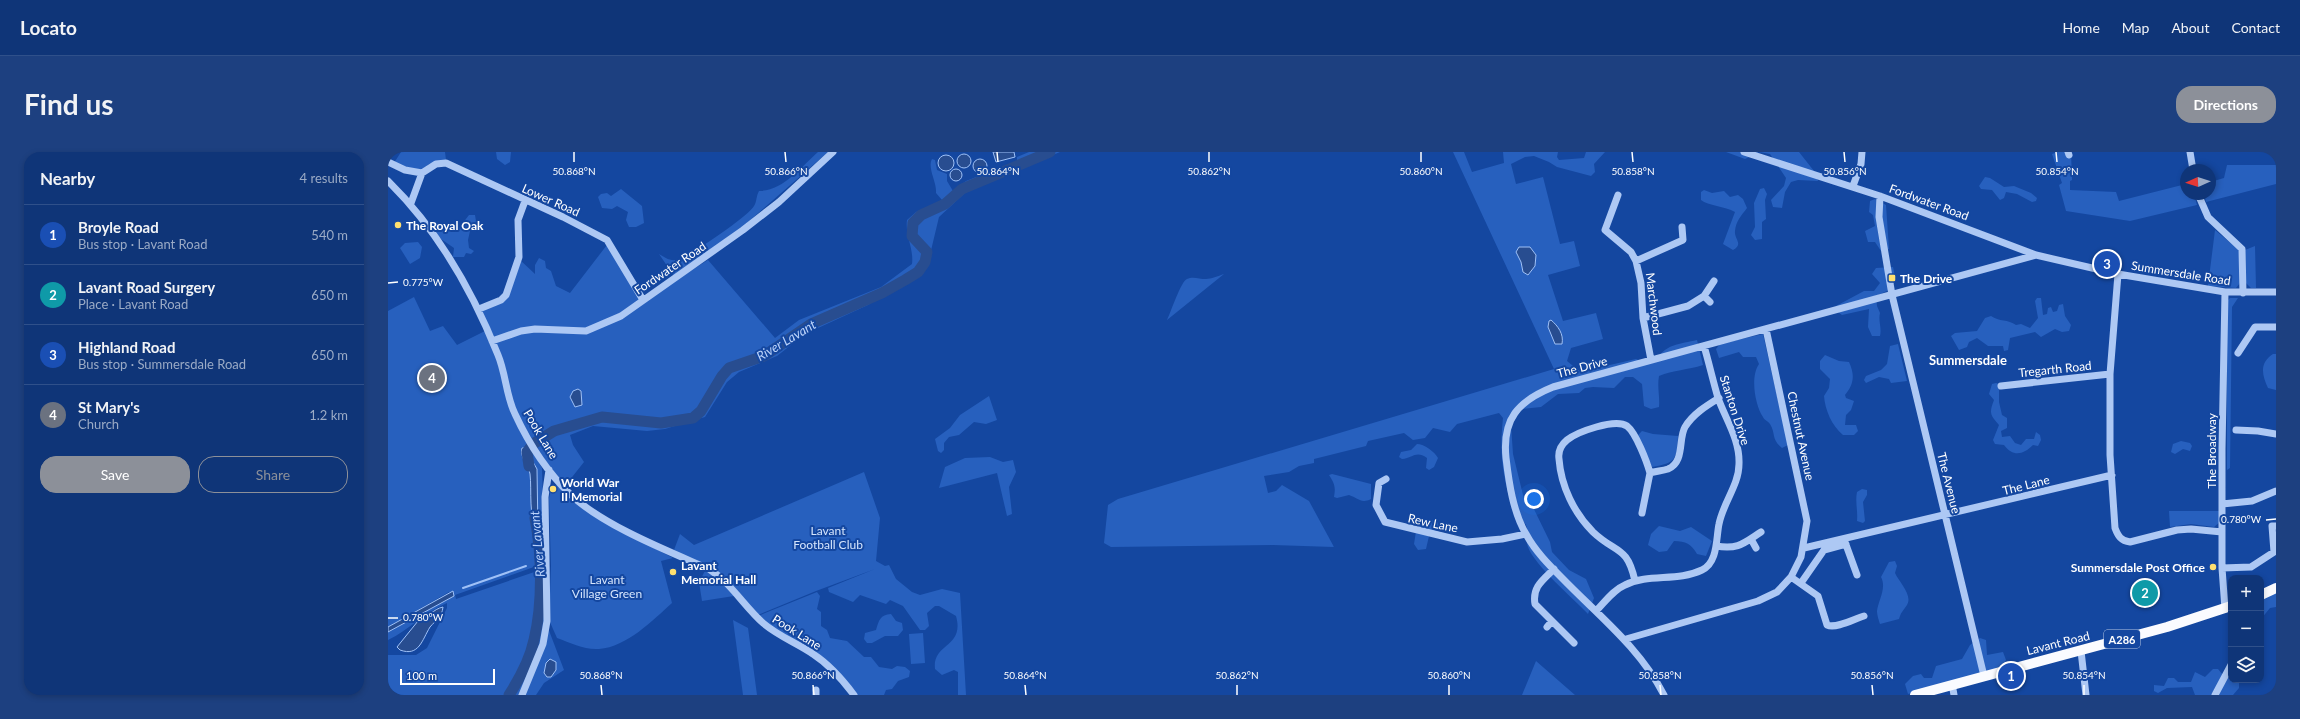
<!DOCTYPE html>
<html lang="en">
<head>
<meta charset="utf-8">
<style>
  :root { --surface:#0f3578; --page:#1d4080; --text:#f1f3f6; --muted:#9babc6; --line:#2f508a; --accent:#8c9099 }
  body { margin:0; font-family:Lato,sans-serif; background:var(--page); color:var(--text) }
  .controls { position:absolute; right:12px; bottom:12px; display:grid; overflow:hidden; border-radius:8px; box-shadow:0 2px 6px #0003 }
  .controls button { width:36px; height:36px; display:grid; place-items:center; padding:0; border:0; border-bottom:1px solid var(--line); background:var(--surface); color:var(--text); font:20px sans-serif }
  .compass { position:absolute; left:1792px; top:12px; width:36px; height:36px; border-radius:50%; background:var(--surface); box-shadow:0 2px 6px #0003; rotate:267deg }
  .scale { position:absolute; left:12px; bottom:10px; width:95px; box-sizing:border-box; padding-left:4px; border:2px solid #fff; border-top:0; font-size:11px; line-height:14px; white-space:nowrap; color:#fff; -webkit-text-stroke:3px #1447a0; paint-order:stroke }
  .you { position:absolute; left:1146px; top:347px; width:14px; height:14px; margin:-10px; border:3px solid #fff; border-radius:50%; background:#1a73e8; box-shadow:0 0 0 6px #1a73e833 }
  .badge { display:grid; place-items:center; width:26px; height:26px; border-radius:50%; background:var(--accent); color:#fff; font-size:13px; font-weight:700 }
  .pin { position:absolute; translate:-50% -50%; border:2px solid #fff; box-shadow:0 1px 4px #0006 }
  .list { margin:0; padding:0; list-style:none }
  h2 { display:flex; justify-content:space-between; align-items:center; height:52px; margin:0; padding:0 16px; font-size:17px }
  h2 small { font-size:13px; font-weight:400; color:var(--muted) }
  .list li { display:grid; grid-template-columns:26px 1fr auto; gap:12px; align-items:center; box-sizing:border-box; height:60px; padding:0 16px; border-top:1px solid var(--line) }
  .list b { display:block; font-size:15px; white-space:nowrap }
  .list p { margin:0; font-size:13px; white-space:nowrap; color:var(--muted) }
  .list em { font-size:13px; font-style:normal; color:var(--muted) }
  .actions { display:flex; gap:8px; padding:12px 16px }
  .actions a { flex:1; padding:9px 0; border:1px solid var(--accent); border-radius:16px; text-align:center; font-size:14px; color:var(--accent) }
  .actions .main { background:var(--accent); color:#fff }
  .icon { flex:none; width:22px; height:22px; fill:none; stroke:currentColor; stroke-width:2; stroke-linecap:round; stroke-linejoin:round }
  .map { position:relative; flex:none; width:1888px; height:543px; overflow:hidden; border-radius:16px }
  header { display:flex; align-items:center; gap:24px; box-sizing:border-box; height:56px; padding:0 20px; background:var(--surface); border-bottom:1px solid var(--line) }
  header strong { font-size:19px }
  nav { display:flex; gap:22px; margin-inline-start:auto; font-size:14px }
  .intro { display:flex; align-items:center; justify-content:space-between; box-sizing:border-box; height:96px; padding:0 24px }
  h1 { margin:0; font-size:28px }
  .button { padding:10px 18px; border-radius:16px; background:var(--accent); color:#fff; font-size:14px; font-weight:700 }
  main { display:flex; gap:24px; padding:0 24px }
  aside { flex:1; background:var(--surface); border-radius:16px; box-shadow:0 2px 6px #0003 }
  .map>svg:first-child { display:block }
  .green { fill:#2760be }
  .water { fill:#284d90; stroke:#9fc1f7 }
  .lines { fill:none; stroke-linecap:round; stroke-linejoin:round }
  .stream { stroke:#9fc1f7; stroke-width:2 }
  .river { stroke:#284d90; stroke-width:11 }
  .minor { stroke:#adc8f4; stroke-width:7 }
  .major { stroke:#fafbff; stroke-width:10 }
  .ticks { fill:none; stroke:#fff; stroke-width:1.5 }
  .poi-dot { fill:#ffe070; stroke:#1447a0; stroke-width:1.5 }
  .labels { text-anchor:middle; dominant-baseline:central; stroke-width:4; stroke-linejoin:round; paint-order:stroke }
  .shield { fill:#1447a0; stroke:#b8c8e2; stroke-width:1 }
  .shield-label { font-size:11px; font-weight:bold; fill:#fff }
  .street-label { font-size:12px; fill:#fff; stroke:#1447a0 }
  .poi-label { font-size:12px; font-weight:bold; fill:#fff; stroke:#1447a0; text-anchor:start }
  .park-label { font-size:12px; fill:#d5e5fd; stroke:#1447a0 }
  .water-label { font-size:13px; font-style:italic; fill:#bad2fa; stroke:#1447a0 }
  .neighbourhood-label { font-size:13px; font-weight:bold; fill:#fff; stroke:#1447a0 }
  .ticks-label { font-size:10px; text-anchor:middle; fill:#fff; stroke:#1447a0; stroke-width:4; stroke-linejoin:round; paint-order:stroke }
</style>
</head>
<body>
<header>
<strong>Locato</strong>
<nav><a>Home</a><a>Map</a><a>About</a><a>Contact</a></nav>
</header>
<div class="intro"><h1>Find us</h1><a class="button">Directions</a></div>
<main>
<aside>
<h2>Nearby<small>4 results</small></h2>
<ul class="list">
<li><span class="badge" style="background:#1a4fb4">1</span><div><b>Broyle Road</b><p>Bus stop · Lavant Road</p></div><em>540 m</em></li>
<li><span class="badge" style="background:#0f9aa8">2</span><div><b>Lavant Road Surgery</b><p>Place · Lavant Road</p></div><em>650 m</em></li>
<li><span class="badge" style="background:#1a4fb4">3</span><div><b>Highland Road</b><p>Bus stop · Summersdale Road</p></div><em>650 m</em></li>
<li><span class="badge" style="background:#6b7280">4</span><div><b>St Mary's</b><p>Church</p></div><em>1.2 km</em></li>
</ul>
<div class="actions"><a class="main">Save</a><a>Share</a></div>
</aside>
<div class="map">
<svg width="1888" height="543" viewBox="0 0 1888 543">
  <rect width="100%" height="100%" fill="#1447a0"/>
  <!-- green -->
  <path class="green" d="M13,0H57L58,8L41,12L34,18L18,16L6,11Z
    M108,0H123L122,10L117,13L109,7Z
    M430,0H440L353,76L286,124L271,102C276,105 281,109 288,108C299,106 361,64 366,54C369,49 368,44 371,39C395,39 413,15 430,0Z
    M641,0H672L577,41L551,65L540,111L530,123L480,153L417,182L389,204L351,220L339,230L317,265L277,277L259,279L205,274L182,283L185,293L196,310L177,334L157,308L128,260L93,157L113,149L131,107L147,122V113L151,106L157,109L158,116L163,119L168,134L182,141L222,89L257,144L283,131L320,108L387,186L411,168L493,135L524,112C526,97 517,83 519,68L528,60L554,48L548,41C549,30 539,16 544,7L547,8L549,18L559,22V29L565,39L578,29L629,9V5Z
    M1065,0H1076L1084,20L1116,11L1115,0H1170L1169,5L1171,8L1196,6L1198,0H1217L1206,12L1207,20L1203,24L1169,15L1161,10L1146,4L1137,5L1123,12L1128,32L1155,25L1172,92L1186,89L1192,114L1160,123L1175,169L1208,161L1215,187L1183,196L1179,209L1190,218H1200L1248,207L1260,212L1268,210C1275,192 1293,192 1309,188L1315,213C1300,218 1285,218 1271,224C1269,235 1272,245 1271,255L1263,257L1256,254L1254,232L1245,225H1237L1226,236L1205,235L1197,236L1191,241L1170,242L1153,255L1134,257L1123,273L1125,302L1136,347L1142,349L1162,390L1164,400L1181,418L1198,427L1206,446L1200,462C1185,446 1147,414 1140,395C1135,379 1147,375 1126,362C1115,325 1111,304 1115,266L1111,261L1069,272L1062,280L1045,276L1037,286L1025,288L1016,281L980,289L978,294L926,307V311L911,314L901,320L876,324L880,341L888,339L894,333L921,349L946,395L885,393L723,395L716,391L720,353L730,347L1166,217Z
    M1338,0H1411L1426,19L1430,29L1410,28L1403,30L1397,40L1394,56L1385,55L1383,48L1396,34L1398,26L1382,2L1371,0L1357,7Z
    M1670,0H1683L1684,28L1682,29V38L1728,40L1731,49L1798,32V42H1806L1809,53L1742,69L1678,59L1671,33L1674,31L1664,2Z
    M1839,13H1888V32L1818,50L1816,42H1822V30L1836,26Z
    M1597,25L1602,26L1616,35L1626,34L1643,41L1649,46L1648,49L1644,50L1629,42L1618,40L1616,46L1612,48L1604,38L1593,37L1591,34Z
    M1376,36L1379,42L1377,48L1378,67L1374,70V87L1367,88L1363,83L1367,75L1366,51L1372,37Z
    M233,37L254,54L256,71L248,75H241L238,68L240,60L229,54L224,57L214,56L210,45L213,42L219,41L223,44Z
    M1316,38L1324,41L1336,39L1342,45L1350,43L1355,47L1359,56C1353,64 1348,69 1347,79C1346,87 1356,92 1345,98L1335,92L1347,60C1337,54 1320,54 1313,48V40Z
    M1487,47L1498,53L1501,97L1493,99L1487,90H1480L1477,79L1487,74L1485,63L1481,60L1482,49Z
    M81,63H87L89,75L82,79L80,88L81,96L86,99L83,102L78,101L76,105H65L66,96L53,87L48,80L53,78L71,76Z
    M1827,78L1852,99V131L1848,136L1820,134Z
    M30,90L34,95L32,106L22,112L12,96L17,91Z
    M1867,94L1868,136H1863L1858,131L1857,98Z
    M1505,115L1508,129L1499,139L1488,144L1489,154L1492,161C1490,169 1494,176 1492,184H1484L1480,175L1481,157L1454,163L1450,160L1448,154L1476,139H1486L1492,131L1484,122L1488,116Z
    M836,122L779,168C783,160 793,129 799,127C805,124 811,127 818,127C823,127 830,124 836,122Z
    M26,145L42,179L55,174L69,193L97,179L109,206L123,262L154,316L157,411L67,443L68,447L158,416L157,468L176,518L156,531L148,543H0V503H28L39,496L59,456V451C37,460 21,478 0,488V480L66,444L61,440L0,475V159Z
    M1649,146H1653L1655,163L1659,162L1660,156L1663,155L1665,160L1669,159L1671,153L1675,152L1677,164L1683,173L1681,179L1674,180L1667,177L1653,185L1647,180L1622,186L1620,198L1616,199L1615,194H1600L1589,186L1581,190L1579,195L1571,198L1563,184L1567,181L1589,179L1597,166L1603,164C1611,170 1620,167 1628,173L1633,172L1642,176L1650,166L1647,149Z
    M1842,146H1850L1844,155L1842,316L1839,318V149Z
    M1375,182L1400,293L1394,296C1383,287 1388,282 1382,272C1380,269 1376,268 1375,265C1367,253 1362,225 1371,212L1368,205H1355L1351,200L1331,206L1328,197L1332,192Z
    M1510,192L1519,229L1503,231L1501,227L1491,225L1478,231L1476,228L1478,224L1493,218L1499,212L1502,194Z
    M1885,202H1888V238L1880,236C1874,223 1871,211 1885,202Z
    M1437,203L1451,209L1461,210C1467,223 1466,232 1457,243L1458,246L1466,249L1463,258L1458,263L1457,273H1468L1470,279L1466,283H1455C1444,274 1437,258 1436,244L1441,236L1442,227L1432,217V209Z
    M1608,231L1611,232V250L1614,263L1619,266V276L1613,279L1614,285L1622,284L1627,291L1633,293L1638,287H1646L1648,280L1652,283L1653,288L1650,294L1645,293C1635,303 1625,305 1616,293L1607,292L1605,288L1611,273C1602,263 1601,261 1606,248L1601,242L1604,232Z
    M601,244L609,268L598,272L586,270L571,283L561,285L556,291V298L553,301L550,299L547,287L562,276L572,263Z
    M1254,279L1265,282L1290,284C1289,307 1288,311 1264,315L1249,284Z
    M1793,289L1802,291L1804,294L1802,299L1795,297L1787,302L1783,300L1785,292Z
    M1029,292C1036,292 1047,300 1050,306L1046,315L1041,318L1038,316L1039,306C1028,298 1025,306 1014,307L1011,305L1013,300L1023,298Z
    M602,305L615,310L625,308L628,320L621,335L624,362L619,364L609,321L551,336L557,315L577,306Z
    M476,320L492,366L488,409L497,414L501,413L508,427L524,440L532,443L554,437L572,441L578,543H570V520L566,518L554,523L547,517C544,491 577,496 568,464L551,454H547L539,461L541,474L537,478H532L515,454L502,448L498,452L472,443L465,450L441,440L440,436L487,417L428,439L370,463L343,431L286,398L292,382L306,393Z
    M944,322L983,332V347C973,352 970,346 961,343L949,346L946,345C948,334 946,331 941,323Z
    M169,333L234,379L285,406L273,409L284,451C265,468 239,495 211,497C196,498 183,491 169,486L161,468L163,414L161,346L164,334Z
    M1474,337L1479,338V343L1475,350L1477,369L1475,371L1469,369C1470,359 1467,350 1469,340Z
    M1781,359H1832V370L1826,375L1803,372L1782,375Z
    M1044,368L1050,370V377L1041,384L1038,397L1030,398L1026,392L1029,373L1035,369Z
    M1271,374L1292,379L1303,375L1324,389L1318,404L1309,402C1303,392 1298,389 1286,389L1279,399L1271,400L1260,393L1263,382Z
    M1507,409L1509,414L1507,421C1511,430 1525,443 1519,453C1515,459 1513,460 1511,467L1492,472C1491,469 1489,463 1489,459C1490,449 1499,436 1493,425L1501,410Z
    M318,417L321,418L346,444L314,449L311,430Z
    M1888,439V455L1882,456L1873,467V445Z
    M429,440L432,444L429,457L433,460V474L439,478L442,486L459,489L476,505H483L491,515L504,517L509,514L517,515L522,519L521,525L510,529L504,537L498,538L496,543H469L459,530L370,464Z
    M503,462L508,469L514,471L515,478L510,484H497L484,491H479L476,487L477,481L488,478C491,468 492,463 503,462Z
    M345,468L360,476L369,543H355Z
    M535,481L537,511L523,512L521,482Z
    M1592,486L1598,488L1599,503L1615,500L1618,508L1614,516L1520,542L1517,532L1525,524L1533,522L1536,526H1544L1548,514L1574,507L1582,493Z
    M1148,509L1187,543H1134Z
    M1825,517H1830L1835,523L1823,543H1807L1804,535L1779,536L1770,541L1766,539V533L1776,534L1780,526H1786L1790,530H1803L1807,520L1817,525Z
    M1843,517V528H1851V536L1845,543H1829Z"/>
  <!-- water -->
  <path class="water" d="M605,0H626L627,5L608,10Z
    M569 9a7 7 0 1 1 14 0a7 7 0 1 1-14 0Z
    M550 11a8 8 0 1 1 16 0a8 8 0 1 1-16 0Z
    M585 14a7 7 0 1 1 14 0a7 7 0 1 1-14 0Z
    M562 23a6 6 0 1 1 12 0a6 6 0 1 1-12 0Z
    M1131,95H1142L1148,103L1147,114L1140,123L1135,120L1133,110L1128,100Z
    M1163,168C1170,174 1176,182 1174,192H1167L1160,175L1161,169Z
    M190,237L193,239L194,253L187,255L182,245L185,239Z
    M134,296H137L149,317L150,381C140,366 144,338 142,322C141,314 131,304 134,296Z
    M65,439L66,444L0,480V475Z
    M55,455C54,465 48,468 42,475C34,488 31,505 12,498L9,495L30,469C40,466 45,457 55,455Z
    M162,507L168,510V518L163,525H159L156,521L158,511Z"/>
  <g class="lines">
    <!-- stream -->
    <path class="stream" d="M75,436L138,414"/>
    <!-- river -->
    <path class="river" d="M141,314L139,300L145,292L166,279L214,265L273,271L305,266L313,259L334,224L341,216L376,204L423,172L494,141L517,128L530,120L537,110L539,100L524,84L525,71L533,63L557,52L574,37L662,0
      M121,543C132,526 142,507 146,488C155,451 154,403 147,366"/>
    <!-- minor -->
    <path class="minor" d="M1356,0L1492,44L1648,103L1730,122L1837,140H1888
      M1680,0L1681,3
      M1802,0L1805,18
      M0,10L17,18L34,21L48,12L58,11L175,65L219,88L255,148
      M0,29C49,77 85,140 110,203C118,222 118,244 127,262C140,290 160,321 183,343C216,374 280,399 321,417C343,431 356,454 375,471C390,484 409,491 425,502C442,513 454,527 466,543
      M1465,34L1473,12L1474,0
      M1810,42L1820,65L1854,97L1855,141
      M1230,43L1217,78L1243,100L1248,109L1253,131L1255,166L1263,208
      M1492,44L1491,65L1504,143L1596,524
      M23,51L34,21
      M1248,109L1295,88L1294,75
      M1730,122L1722,222V303L1727,376C1730,384 1733,389 1742,390L1789,378L1803,377L1834,380
      M1837,140L1834,297V416L1837,457
      M1316,144L1322,150
      M91,157L113,148L118,143L131,105L130,68L137,49
      M1255,166L1300,154L1316,144L1326,129
      M104,189L133,179L147,177L198,179L233,164L355,78L391,50L445,0
      M1850,201L1867,175H1888
      M1613,234L1722,222
      M1848,278L1870,279L1888,282
      M998,327L991,331L988,353L997,370L1079,390L1114,387L1138,382
      M1834,352L1864,349L1888,339
      M1254,361L1262,321
      M1363,387L1368,396
      M1457,390L1469,423
      M1328,394C1350,398 1356,391 1373,380
      M1416,396L1724,323
      M1834,416L1863,415L1886,400L1884,374H1888
      M1166,417C1155,428 1144,435 1147,452L1186,491
      M1403,425L1430,444L1439,473C1448,477 1466,467 1476,464
      M1247,429C1239,393 1228,402 1205,380C1186,361 1173,334 1171,307C1170,300 1173,293 1179,288C1189,280 1227,266 1239,274C1248,281 1259,310 1262,321C1268,319 1274,319 1280,317C1297,310 1290,287 1297,275C1305,262 1318,254 1331,246
      M1413,431L1436,398L1458,392
      M1208,459C1217,450 1225,438 1237,433C1261,421 1289,430 1314,418C1330,411 1328,386 1331,372C1335,351 1351,333 1351,312C1352,288 1338,268 1330,246C1325,229 1321,211 1316,194
      M1159,475L1164,469
      M1238,487L1370,449L1389,440L1403,425L1413,405L1419,369L1378,177
      M1693,499L1698,543
      M1564,532L1566,543
      M428,538V543
      M134,543L155,492L159,469L157,345L161,318
      M1276,543C1252,496 1211,464 1175,427C1161,413 1147,399 1138,382C1125,360 1121,331 1118,306C1114,267 1130,249 1165,235L1648,103
      M1827,543L1843,513"/>
    <!-- major -->
    <path class="major" d="M1873,443L1888,436
      M1527,543L1779,475L1843,454"/>
  </g>
  <!-- ticks -->
  <path class="ticks" d="M186,0V10M397,0L398,10M609,0L610,10M821,0V10M1033,0V10M1244,0L1245,10M1456,0L1457,10M1668,0L1669,10M0,131L10,130M1878,368L1888,367M0,466H10M213,533L214,543M425,533L426,543M637,533L638,543M849,533V543M1061,533V543M1272,533L1273,543M1484,533L1485,543M1696,533V543"/>
  <!-- markers -->
  <g class="poi-dot">
    <circle cx="10" cy="73" r="4"/>
    <rect x="1500" y="122" width="8" height="8" rx="2"/>
    <circle cx="165" cy="337" r="4"/>
    <circle cx="1825" cy="415" r="4"/>
    <circle cx="285" cy="420" r="4"/>
  </g>
  <g class="labels">
    <!-- shield labels -->
    <rect class="shield" x="1716" y="478" width="36" height="18" rx="3"/>
    <g class="shield-label">
      <text x="1734" y="487">A286</text>
    </g>
    <!-- street labels -->
    <g class="street-label">
      <text transform="translate(163 48) rotate(24)">Lower Road</text>
      <text transform="translate(1541 50) rotate(20)">Fordwater Road</text>
      <text transform="translate(282 116) rotate(-34)">Fordwater Road</text>
      <text transform="translate(1793 121) rotate(9)">Summersdale Road</text>
      <text transform="translate(1266 152) rotate(83)">Marchwood</text>
      <text transform="translate(1194 215) rotate(-15)">The Drive</text>
      <text transform="translate(1667 217) rotate(-6)">Tregarth Road</text>
      <text transform="translate(1347 258) rotate(72)">Stanton Drive</text>
      <text transform="translate(153 282) rotate(59)">Pook Lane</text>
      <text transform="translate(1413 284) rotate(78)">Chestnut Avenue</text>
      <text transform="translate(1823 299) rotate(-90)">The Broadway</text>
      <text transform="translate(1561 331) rotate(76)">The Avenue</text>
      <text transform="translate(1638 333) rotate(-14)">The Lane</text>
      <text transform="translate(1045 371) rotate(12)">Rew Lane</text>
      <text transform="translate(409 480) rotate(32)">Pook Lane</text>
      <text transform="translate(1670 491) rotate(-14)">Lavant Road</text>
    </g>
    <!-- poi labels -->
    <g class="poi-label">
      <text x="18" y="73">The Royal Oak</text>
      <text x="1512" y="126">The Drive</text>
      <text x="173" y="330">World War<tspan x="173" dy="14">II Memorial</tspan></text>
      <text x="293" y="413">Lavant<tspan x="293" dy="14">Memorial Hall</tspan></text>
      <text x="1817" y="415" text-anchor="end">Summersdale Post Office</text>
    </g>
    <!-- park labels -->
    <g class="park-label">
      <text x="440" y="378">Lavant<tspan x="440" dy="14">Football Club</tspan></text>
      <text x="219" y="427">Lavant<tspan x="219" dy="14">Village Green</tspan></text>
    </g>
    <!-- water labels -->
    <g class="water-label">
      <text transform="translate(398 188) rotate(-31)">River Lavant</text>
      <text transform="translate(149 392) rotate(-95)">River Lavant</text>
    </g>
    <!-- neighbourhood labels -->
    <g class="neighbourhood-label">
      <text x="1580" y="208">Summersdale</text>
    </g>
  </g>
  <g class="ticks-label">
    <text x="186" y="23">50.868°N</text>
    <text x="398" y="23">50.866°N</text>
    <text x="610" y="23">50.864°N</text>
    <text x="821" y="23">50.862°N</text>
    <text x="1033" y="23">50.860°N</text>
    <text x="1245" y="23">50.858°N</text>
    <text x="1457" y="23">50.856°N</text>
    <text x="1669" y="23">50.854°N</text>
    <text x="35" y="134">0.775°W</text>
    <text x="1853" y="371">0.780°W</text>
    <text x="35" y="469">0.780°W</text>
    <text x="213" y="527">50.868°N</text>
    <text x="425" y="527">50.866°N</text>
    <text x="637" y="527">50.864°N</text>
    <text x="849" y="527">50.862°N</text>
    <text x="1061" y="527">50.860°N</text>
    <text x="1272" y="527">50.858°N</text>
    <text x="1484" y="527">50.856°N</text>
    <text x="1696" y="527">50.854°N</text>
  </g>
</svg>
<div class="controls">
<button>+</button>
<button>−</button>
<button><svg class="icon" aria-label="layers" viewBox="0 0 24 24"><path d="M12 4l9 5-9 5-9-5zM3 14l9 5 9-5"/></svg></button>
</div>
<svg class="compass" viewBox="-18 -18 36 36"><path d="M0-13l5 13h-10z" fill="#e53935"/><path d="M0 13l5-13h-10z" fill="#9babc6"/></svg>
<div class="scale">100 m</div>
<div class="you"></div>
<div class="pin badge" style="left:1623px;top:524px;background:#1a4fb4">1</div>
<div class="pin badge" style="left:1757px;top:441px;background:#0f9aa8">2</div>
<div class="pin badge" style="left:1719px;top:112px;background:#1a4fb4">3</div>
<div class="pin badge" style="left:44px;top:226px;background:#6b7280">4</div>
</div>
</main>
</body>
</html>
